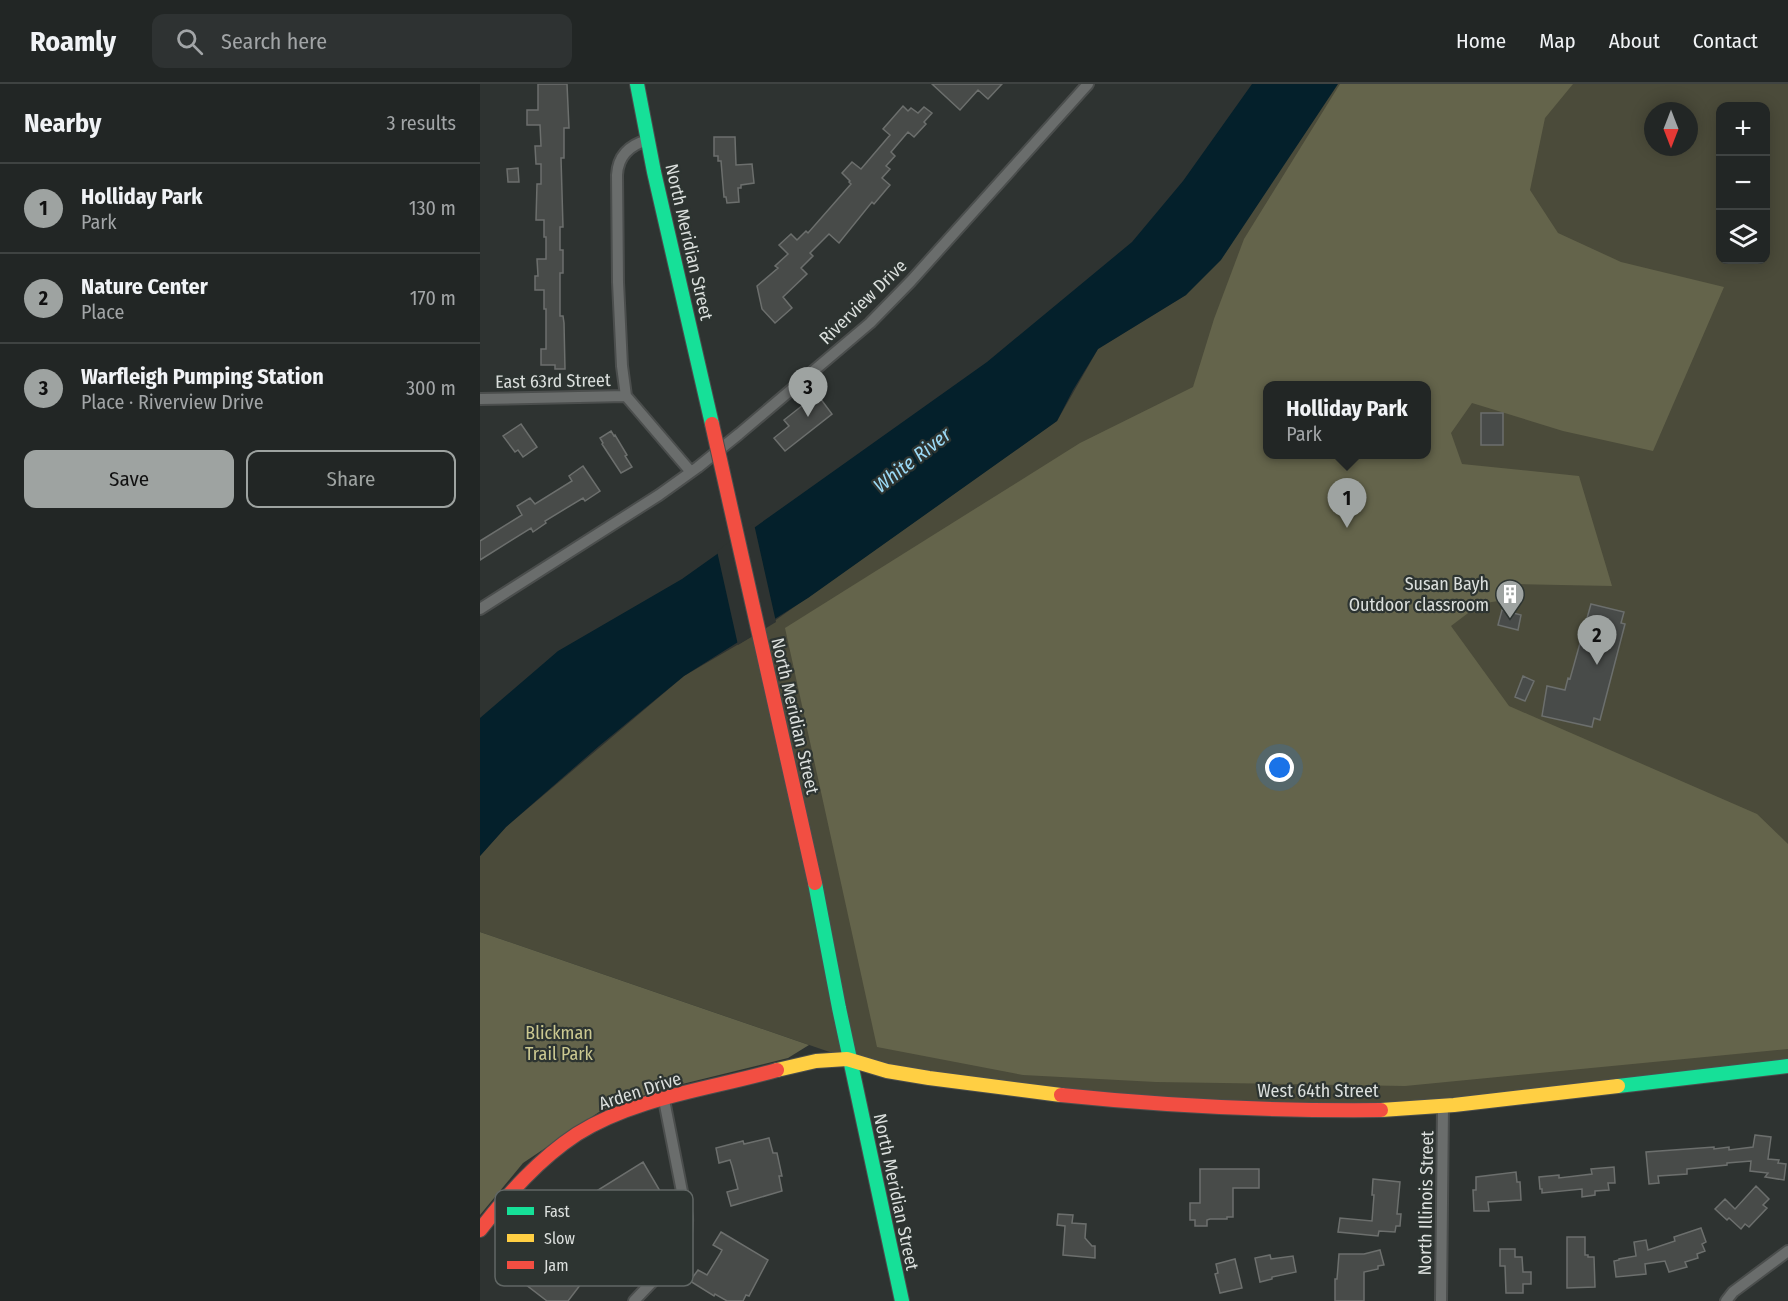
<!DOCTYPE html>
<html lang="en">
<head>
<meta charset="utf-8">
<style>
  :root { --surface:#222625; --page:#2e3232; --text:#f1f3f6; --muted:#a2a5a7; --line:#3f4342; --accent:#9ea3a1 }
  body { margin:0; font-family:"Fira Sans Condensed",sans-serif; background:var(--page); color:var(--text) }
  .controls { position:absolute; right:18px; top:18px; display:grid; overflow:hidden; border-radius:12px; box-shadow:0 3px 15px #0003 }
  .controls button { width:54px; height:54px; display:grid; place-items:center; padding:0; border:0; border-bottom:2px solid var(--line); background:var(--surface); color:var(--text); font:30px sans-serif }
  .compass { position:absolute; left:1164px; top:18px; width:54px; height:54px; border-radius:50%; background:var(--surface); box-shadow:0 3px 15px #0003; rotate:180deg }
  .you { position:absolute; left:800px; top:684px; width:21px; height:21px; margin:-15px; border:4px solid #fff; border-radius:50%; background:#1a73e8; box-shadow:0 0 0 9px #1a73e833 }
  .badge { display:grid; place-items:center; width:39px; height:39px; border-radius:50%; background:var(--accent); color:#111; font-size:20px; font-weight:700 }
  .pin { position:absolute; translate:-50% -50px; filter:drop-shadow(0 2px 3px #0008) }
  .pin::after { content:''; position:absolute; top:32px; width:21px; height:18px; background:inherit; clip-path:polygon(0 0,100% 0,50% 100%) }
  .popup { position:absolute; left:783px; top:297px; width:168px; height:78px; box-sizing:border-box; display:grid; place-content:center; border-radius:12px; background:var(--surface); filter:drop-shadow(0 2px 4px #0005); font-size:20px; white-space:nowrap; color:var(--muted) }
  .popup b { font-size:22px; color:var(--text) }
  .popup::after { content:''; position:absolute; left:50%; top:100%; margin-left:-12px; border:12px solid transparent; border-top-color:var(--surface) }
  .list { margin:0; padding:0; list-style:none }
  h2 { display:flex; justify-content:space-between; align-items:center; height:78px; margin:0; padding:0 24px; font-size:26px }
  h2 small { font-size:20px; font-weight:400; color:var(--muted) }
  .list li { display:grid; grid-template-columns:39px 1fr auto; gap:18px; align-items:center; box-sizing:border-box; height:90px; padding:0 24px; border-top:2px solid var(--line) }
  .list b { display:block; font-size:22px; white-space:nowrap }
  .list p { margin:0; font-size:20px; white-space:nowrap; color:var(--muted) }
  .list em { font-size:20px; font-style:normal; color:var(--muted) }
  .actions { display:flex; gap:12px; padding:18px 24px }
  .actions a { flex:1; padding:14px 0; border:2px solid var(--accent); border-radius:12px; text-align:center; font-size:21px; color:var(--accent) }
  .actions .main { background:var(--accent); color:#111 }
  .icon { flex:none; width:33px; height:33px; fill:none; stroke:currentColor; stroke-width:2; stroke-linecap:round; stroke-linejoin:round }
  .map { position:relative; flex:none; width:1308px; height:1217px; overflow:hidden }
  header { display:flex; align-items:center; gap:36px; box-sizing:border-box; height:84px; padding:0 30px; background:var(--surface); border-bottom:2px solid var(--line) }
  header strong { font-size:28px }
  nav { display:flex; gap:33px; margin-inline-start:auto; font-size:21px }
  .search { width:420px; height:54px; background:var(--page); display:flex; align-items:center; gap:15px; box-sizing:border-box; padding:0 21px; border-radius:12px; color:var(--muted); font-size:22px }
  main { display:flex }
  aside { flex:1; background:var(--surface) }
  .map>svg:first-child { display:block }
  .green { fill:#4b4b3a; fill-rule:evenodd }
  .forest { fill:#64644b; fill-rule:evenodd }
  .water { fill:#04202b }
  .pier { fill:#2e3331 }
  .building { fill:#484b49; stroke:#6c6f6d; stroke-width:1.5 }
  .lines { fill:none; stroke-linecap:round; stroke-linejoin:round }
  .street-casing { stroke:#4b4e4d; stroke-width:14 }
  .fast-casing { stroke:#4b4e4d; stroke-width:16 }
  .slow-casing { stroke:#4b4e4d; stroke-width:16 }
  .jam-casing { stroke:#4b4e4d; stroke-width:16 }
  .street { stroke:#6a6d6c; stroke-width:10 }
  .fast { stroke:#16e098; stroke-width:14 }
  .slow { stroke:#ffcf43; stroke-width:14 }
  .jam { stroke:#f24e42; stroke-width:14 }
  .jam-bridge-casing { stroke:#4b4e4d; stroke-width:16; stroke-linecap:butt }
  .jam-bridge { stroke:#f24e42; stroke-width:14 }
  .labels { text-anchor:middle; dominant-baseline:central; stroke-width:4.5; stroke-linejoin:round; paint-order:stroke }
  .street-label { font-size:18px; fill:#dbdfdd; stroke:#2d3431 }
  .poi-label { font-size:18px; fill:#dbdfdd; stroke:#2d3431; text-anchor:end }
  .park-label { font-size:18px; fill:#ccc991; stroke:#2d3431 }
  .water-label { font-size:20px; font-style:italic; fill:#9bd9f5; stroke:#2d3431 }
  .key { fill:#2d3431; stroke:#616765; stroke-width:1.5 }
  .key-label { font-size:16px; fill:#dbdfdd }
</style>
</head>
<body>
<header>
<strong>Roamly</strong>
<div class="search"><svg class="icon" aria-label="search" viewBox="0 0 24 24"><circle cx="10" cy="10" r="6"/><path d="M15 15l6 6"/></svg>Search here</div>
<nav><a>Home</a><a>Map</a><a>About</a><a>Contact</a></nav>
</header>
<main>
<aside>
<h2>Nearby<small>3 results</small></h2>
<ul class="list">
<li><span class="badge">1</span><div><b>Holliday Park</b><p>Park</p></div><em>130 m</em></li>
<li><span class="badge">2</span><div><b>Nature Center</b><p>Place</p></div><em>170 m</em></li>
<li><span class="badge">3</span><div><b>Warfleigh Pumping Station</b><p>Place · Riverview Drive</p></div><em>300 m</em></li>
</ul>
<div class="actions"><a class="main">Save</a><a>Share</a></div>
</aside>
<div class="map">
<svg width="1308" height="1217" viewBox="0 0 1308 1217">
  <rect width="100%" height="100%" fill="#2e3331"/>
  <!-- green -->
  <path class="green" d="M857,0H1308V982L963,1022L742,1024L504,1002L370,975L0,848V772L26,743L204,592L276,550L577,337L618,265L706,211ZM1240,22H1286V176H1240ZM1173,27H1209V63H1173ZM788,302H946V370H788Z"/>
  <!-- forest -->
  <path class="forest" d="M860,0H1093L1065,34L1050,106L1078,149L1141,178L1244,203L1173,367L1083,347L992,319L971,349L982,380L1099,392L1132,502L1036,500L1030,515L1000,520L971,542L1029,622L1277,730L1308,760V965L925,1002L676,998L543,991L397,963L305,544L600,359L713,303L734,235L764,155ZM788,302H946V370H788Z
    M0,848L329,961L308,974L182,1005L122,1026L43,1079L0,1131Z"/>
  <!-- water -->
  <path class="water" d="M772,0H858L741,176L706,211L618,265L593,306L577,337L328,514L204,592L119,662L26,743L0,772V634L78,567L202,495L507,278L652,158L703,97Z"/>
  <!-- pier -->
  <path class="pier" d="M274,440L296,538L258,561L237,467Z"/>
  <!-- building -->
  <path class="building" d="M58,0H87L89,44H84V74H81L83,143H80V166H83V189H80V232H83L84,239L85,285H75V281H61V265H66V225H64V206H55V192H58L57,175H66V153H64V136H56L57,100H61V80H56L55,62H61L60,41H47V26H58Z
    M452,0H522L508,15L498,6L480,26Z
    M423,22L428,27L431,24L438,29L444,23L452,29L444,38L446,40L434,53L428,48L411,68L415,72L406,82L410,85L402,94L410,101L394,120L392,118L359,159L349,150L330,169L333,172L321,184L327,190L303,213L312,224L295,239L282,225L277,202L298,184L295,182L308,170L299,161L311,150L317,156L326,147L328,149L371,100L369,98L370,97L362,89L372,78L381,85L410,51L403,45Z
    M234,53H255L256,81L272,80L274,99L261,101V104H258L259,118L247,119L246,113H244L241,77H238V72H234Z
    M38,84L39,98H28L27,85Z
    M337,310L352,330L305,367L294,354L309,342L304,336Z
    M1001,329H1023V361H1001Z
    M41,340L57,363L43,373L38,366L35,368L23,352Z
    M131,347L134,352L135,351L147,371L145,372L152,383L141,389L122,360L123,359L120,354Z
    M103,382L120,407L105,417L103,414L65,437L66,439L53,448L51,444L0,476V457L42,431L37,422L50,414L55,420L92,397L89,392Z
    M1111,520L1144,528L1141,539L1145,540L1120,636L1114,634L1112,643L1062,632L1067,602L1085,606L1088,594L1090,595Z
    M1022,526L1041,531L1038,546L1018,541Z
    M1043,592L1054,597L1045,617L1035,613Z
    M1275,1051L1291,1053L1288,1075L1299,1076L1298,1079L1306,1080L1304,1096L1285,1093L1288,1089L1270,1087L1271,1077L1247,1079V1081L1207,1085V1090L1178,1092L1179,1099L1169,1100L1166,1068L1234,1063V1065L1249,1063V1066L1273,1063Z
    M289,1054L293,1069H297L302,1092H299L302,1107L251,1122L247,1108L258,1105L252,1082L250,1076L239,1079L236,1064L263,1057L264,1060Z
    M163,1078L180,1107L159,1120L181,1156L152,1173L130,1138L112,1150L94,1121Z
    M1134,1083L1135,1099H1128L1129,1106L1115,1107V1111L1102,1113V1105L1062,1109V1105H1060L1059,1093L1079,1091V1094L1112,1090L1111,1085Z
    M720,1085H779V1104H753V1133H747V1135H730L727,1136V1142H715V1136H710V1119H720Z
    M1036,1088L1037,1098H1040L1041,1116L1008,1118L1009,1127H994L993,1106H996V1093Z
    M893,1095L920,1098L917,1130H921L920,1142H916L915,1148L899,1147L898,1152L858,1148L860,1134L892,1137L894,1111H892Z
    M1276,1102L1289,1115L1283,1121L1287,1124L1269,1143L1265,1140L1261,1145L1249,1134L1247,1136L1235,1125L1245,1115L1255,1125Z
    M578,1130L593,1131L592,1139L606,1140L605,1154L612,1162H615V1174L583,1171L585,1142L577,1141Z
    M1221,1144L1226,1158L1222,1160L1225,1167L1217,1170L1218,1174L1205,1178L1207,1183L1189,1188L1185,1177L1165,1180L1166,1190L1136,1193L1134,1177L1139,1176V1175L1156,1172L1154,1158L1166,1156L1168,1166L1195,1157L1194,1153Z
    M241,1148L288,1176L269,1212L266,1211L263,1217H247L235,1210L234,1212L210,1197L218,1186L227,1191L240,1170L242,1166L233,1161Z
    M1087,1153H1105V1171H1108V1173H1114L1115,1203L1087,1204Z
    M79,1155L90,1163L94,1157L105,1165L101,1170L122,1185L113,1197L107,1192L88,1217H67L45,1200L54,1188L51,1186L66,1165L70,1168Z
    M1020,1165H1035V1173H1042L1043,1188H1051V1200H1043V1209H1026L1025,1182H1020Z
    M900,1166L904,1181L898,1182V1185L884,1188V1217H855V1195H857L859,1170H884Z
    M790,1171L791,1175L813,1172L816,1188L792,1193V1195L780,1198L775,1174Z
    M755,1175L762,1204L740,1209L735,1190L738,1189L736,1180Z"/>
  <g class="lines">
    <!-- street casing -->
    <g class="street-casing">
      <path id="street" d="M168,56C149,61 138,72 137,91L138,198L142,282L146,312L211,388
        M0,315L146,312
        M0,525L179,411L218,383L259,350L390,239L431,197L608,0
        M154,1217L195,1174C204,1161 208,1149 207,1133L184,1016
        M961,1217L963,1022
        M1246,1217L1253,1208L1308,1167"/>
    </g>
    <!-- fast casing -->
    <g class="fast-casing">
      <path id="fast" d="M157,0L174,88L232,340
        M335,799L359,924L422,1217
        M1138,1002L1308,982"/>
    </g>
    <!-- slow casing -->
    <g class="slow-casing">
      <path id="slow" d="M297,986L336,977L367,975L407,987L449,994L581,1011
        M901,1026L974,1021L1138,1002"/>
    </g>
    <!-- jam casing -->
    <g class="jam-casing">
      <path id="jam" d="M581,1011C687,1022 794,1027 901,1026
        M0,1146C28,1110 59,1075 97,1050C156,1013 231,1005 297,986"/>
    </g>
    <!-- street -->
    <use href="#street" class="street"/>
    <!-- fast -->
    <use href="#fast" class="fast"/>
    <!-- slow -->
    <use href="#slow" class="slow"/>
    <!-- jam -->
    <use href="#jam" class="jam"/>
    <!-- jam-bridge casing -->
    <g class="jam-bridge-casing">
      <path id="jam-bridge" d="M232,340L335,799"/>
    </g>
    <!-- jam-bridge -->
    <use href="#jam-bridge" class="jam-bridge"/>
  </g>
  <!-- icons -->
  <defs>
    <g id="building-pin" transform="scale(1.5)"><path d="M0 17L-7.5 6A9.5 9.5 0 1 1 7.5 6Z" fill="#9ea3a1" stroke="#2d3431"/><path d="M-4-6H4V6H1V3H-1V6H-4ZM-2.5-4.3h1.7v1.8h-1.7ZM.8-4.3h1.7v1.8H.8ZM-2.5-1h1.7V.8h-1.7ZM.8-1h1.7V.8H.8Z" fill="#fff"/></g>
  </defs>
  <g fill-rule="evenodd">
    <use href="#building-pin" x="1030" y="510"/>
  </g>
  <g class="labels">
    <!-- street labels -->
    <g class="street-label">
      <text transform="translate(209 158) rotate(77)">North Meridian Street</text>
      <text transform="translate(383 218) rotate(-44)">Riverview Drive</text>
      <text transform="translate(73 297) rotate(-1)">East 63rd Street</text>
      <text transform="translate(315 632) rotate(77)">North Meridian Street</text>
      <text transform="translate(160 1007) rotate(-18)">Arden Drive</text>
      <text x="838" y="1007">West 64th Street</text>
      <text transform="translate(416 1108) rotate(78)">North Meridian Street</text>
      <text transform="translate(946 1119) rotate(-89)">North Illinois Street</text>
    </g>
    <!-- poi labels -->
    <g class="poi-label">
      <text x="1009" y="500">Susan Bayh<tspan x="1009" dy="21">Outdoor classroom</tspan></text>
    </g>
    <!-- park labels -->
    <g class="park-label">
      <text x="79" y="949">Blickman<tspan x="79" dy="21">Trail Park</tspan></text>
    </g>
    <!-- water labels -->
    <g class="water-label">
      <text transform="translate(432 376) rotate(-38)">White River</text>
    </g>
  </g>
  <!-- legend -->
  <rect x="15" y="1106" width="198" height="96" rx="9" class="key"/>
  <rect x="27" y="1123" width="27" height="8" fill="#16e098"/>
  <rect x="27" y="1150" width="27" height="8" fill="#ffcf43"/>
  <rect x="27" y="1177" width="27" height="8" fill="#f24e42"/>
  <g class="key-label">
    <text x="64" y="1133">Fast</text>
    <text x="64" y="1160">Slow</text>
    <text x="64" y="1187">Jam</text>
  </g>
</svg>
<div class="controls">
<button>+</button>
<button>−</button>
<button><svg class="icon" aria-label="layers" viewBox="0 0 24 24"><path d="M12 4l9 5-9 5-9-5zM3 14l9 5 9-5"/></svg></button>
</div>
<svg class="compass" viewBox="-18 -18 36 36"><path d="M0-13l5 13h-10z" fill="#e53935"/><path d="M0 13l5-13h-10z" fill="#a2a5a7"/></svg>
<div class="you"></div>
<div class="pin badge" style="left:867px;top:444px">1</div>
<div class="popup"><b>Holliday Park</b>Park</div>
<div class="pin badge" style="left:1117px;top:581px">2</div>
<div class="pin badge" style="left:328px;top:333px">3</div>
</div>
</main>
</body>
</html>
